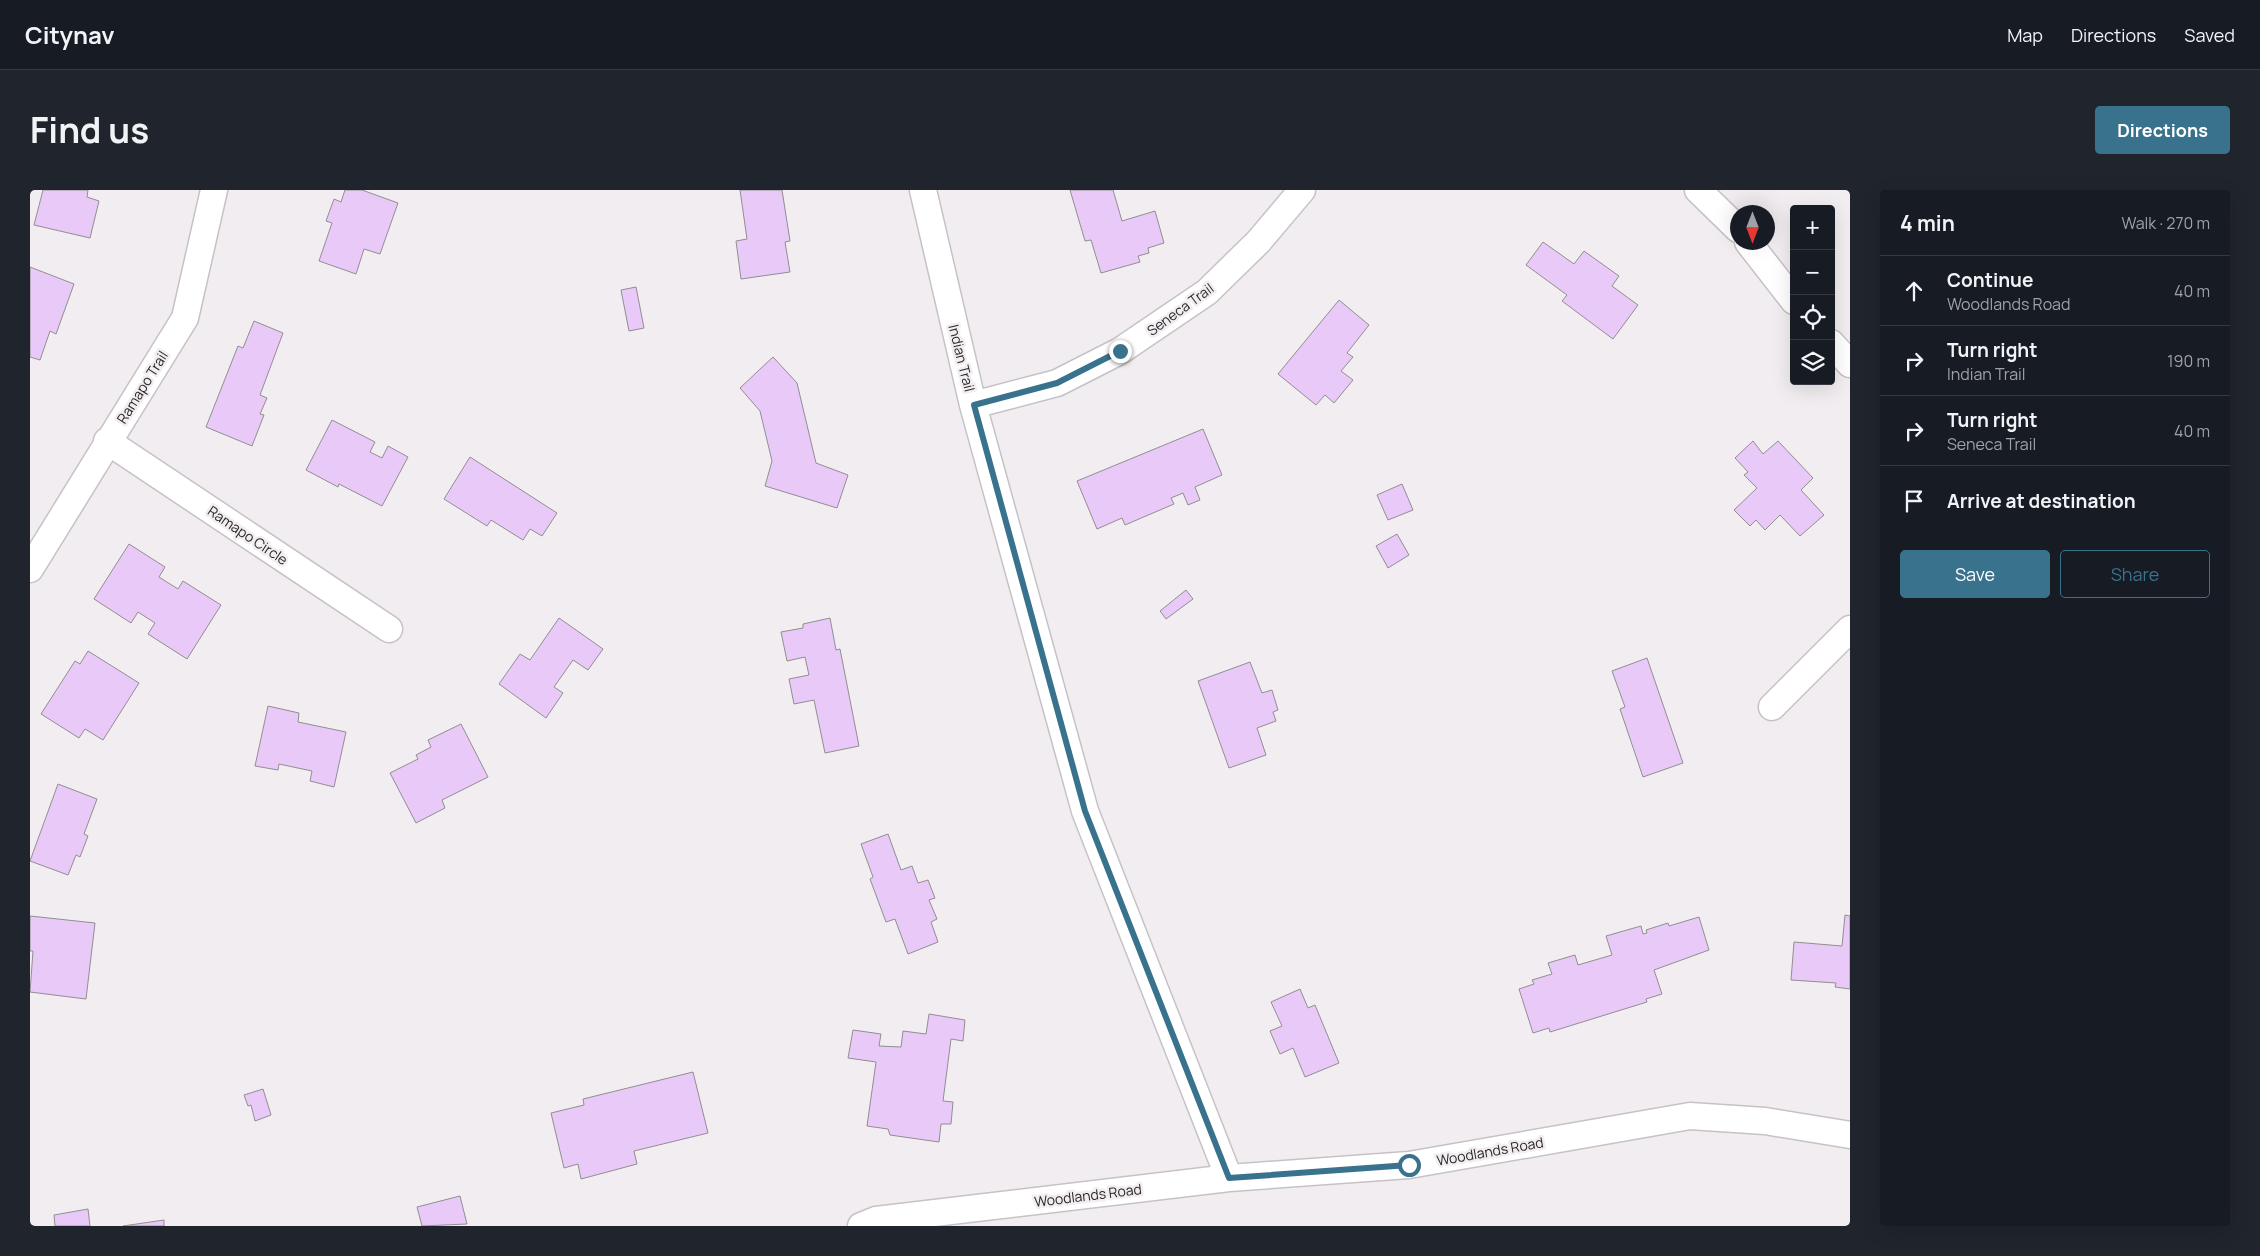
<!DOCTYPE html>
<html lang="en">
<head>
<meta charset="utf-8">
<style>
  :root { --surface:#171b24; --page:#20242c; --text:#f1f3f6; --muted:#9ea1a6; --line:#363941; --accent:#39728c }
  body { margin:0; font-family:Manrope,sans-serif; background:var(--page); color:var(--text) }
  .controls { position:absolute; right:15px; top:15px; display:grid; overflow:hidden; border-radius:5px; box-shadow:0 5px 20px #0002 }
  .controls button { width:45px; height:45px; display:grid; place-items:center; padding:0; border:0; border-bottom:1px solid var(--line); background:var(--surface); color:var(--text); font:25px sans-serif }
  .compass { position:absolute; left:1700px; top:15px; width:45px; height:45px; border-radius:50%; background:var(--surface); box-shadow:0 5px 20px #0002; rotate:180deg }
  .stop { position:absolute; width:15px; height:15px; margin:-11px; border:4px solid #39728c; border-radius:50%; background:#fff }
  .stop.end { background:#39728c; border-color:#fff; box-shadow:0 1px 5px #0008 }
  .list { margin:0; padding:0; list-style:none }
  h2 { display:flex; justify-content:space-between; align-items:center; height:65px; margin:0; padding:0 20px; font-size:21px }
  h2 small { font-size:16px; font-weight:400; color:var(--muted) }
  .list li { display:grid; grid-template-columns:32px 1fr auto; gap:15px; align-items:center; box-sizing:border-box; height:70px; padding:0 20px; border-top:1px solid var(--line) }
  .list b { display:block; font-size:19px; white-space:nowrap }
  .list p { margin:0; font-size:16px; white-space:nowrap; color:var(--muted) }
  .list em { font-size:16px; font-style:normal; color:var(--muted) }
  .actions { display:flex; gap:10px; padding:15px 20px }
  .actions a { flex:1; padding:11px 0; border:1px solid var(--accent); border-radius:5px; text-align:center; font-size:18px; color:var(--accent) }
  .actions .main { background:var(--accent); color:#fff }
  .icon { flex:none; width:28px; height:28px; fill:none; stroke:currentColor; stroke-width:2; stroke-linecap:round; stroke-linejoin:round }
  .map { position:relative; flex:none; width:1820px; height:1036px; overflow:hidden; border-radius:5px }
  header { display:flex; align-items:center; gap:30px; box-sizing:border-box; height:70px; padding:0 25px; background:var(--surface); border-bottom:1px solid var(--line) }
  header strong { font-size:24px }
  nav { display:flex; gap:28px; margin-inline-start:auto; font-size:18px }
  .intro { display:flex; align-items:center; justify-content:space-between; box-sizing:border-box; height:120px; padding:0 30px }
  h1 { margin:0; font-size:35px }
  .button { padding:12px 22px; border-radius:5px; background:var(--accent); color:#fff; font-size:18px; font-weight:700 }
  main { display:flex; gap:30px; padding:0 30px }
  aside { flex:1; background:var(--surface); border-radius:5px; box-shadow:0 5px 20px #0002 }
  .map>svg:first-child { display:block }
  .building { fill:#e8c9f7; stroke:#918e92 }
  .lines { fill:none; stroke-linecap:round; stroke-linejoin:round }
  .minor-casing { stroke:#c6c2c5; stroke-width:29 }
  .minor { stroke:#fff; stroke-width:26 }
  .route { stroke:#39728c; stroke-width:6 }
  .labels { text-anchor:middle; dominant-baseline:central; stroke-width:5; stroke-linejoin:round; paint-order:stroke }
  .street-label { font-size:14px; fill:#2a2829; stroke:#f2edf0 }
</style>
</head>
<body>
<header>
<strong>Citynav</strong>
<nav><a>Map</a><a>Directions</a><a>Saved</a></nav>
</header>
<div class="intro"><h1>Find us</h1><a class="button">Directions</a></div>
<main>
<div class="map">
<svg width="1820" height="1036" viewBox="0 0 1820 1036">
  <rect width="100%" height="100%" fill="#f2edf0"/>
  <!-- building -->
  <path class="building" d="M13,0H58L57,7L69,11L60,48L4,35Z
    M315,0H332L368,13L350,64L334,59L326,84L289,71L302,33L296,31L304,9L311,12Z
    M710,0H752L760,51L755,52L760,82L711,89L706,51L717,49Z
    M1040,0H1083L1092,31L1125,21L1134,53L1118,58L1119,63L1108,66L1110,72L1071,83L1061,50L1055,51Z
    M1513,52L1544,74L1554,61L1589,86L1582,96L1608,115L1583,149L1532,111L1537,105L1496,75Z
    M0,77L44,94L26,144L20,141L10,170L0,167Z
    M606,97L614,138L599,141L591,100Z
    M1309,110L1339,135L1317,163L1323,167L1311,181L1323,190L1304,213L1295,205L1286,215L1248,184Z
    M224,131L253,143L230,205L237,208L230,224L234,225L222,256L176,237L208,156L213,158Z
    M743,167L767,193L786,273L818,285L807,318L735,296L742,271L730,221L710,198Z
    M302,230L345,252L340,262L352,268L358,256L378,267L352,316L309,294L308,297L276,280Z
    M1173,239L1192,285L1165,297L1170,310L1158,315L1153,303L1141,308L1144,314L1095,335L1092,328L1067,339L1047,291Z
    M1723,251L1733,264L1748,251L1783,288L1771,300L1794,325L1770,346L1750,325L1735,340L1726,330L1720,336L1704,320L1727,298L1714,285L1718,282L1705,268Z
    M440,267L527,323L512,346L500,339L493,350L461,330L457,336L414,309Z
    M1372,294L1383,320L1358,330L1347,305Z
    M1367,344L1379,365L1358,378L1346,356Z
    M99,354L135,377L129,387L148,399L153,391L191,415L157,469L118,444L125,433L108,422L101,433L64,409Z
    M1156,400L1163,409L1136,429L1130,421Z
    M529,428L573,459L558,480L543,470L524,497L533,503L516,528L469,494L490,464L500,470Z
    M800,428L806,460L810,459L829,556L795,563L784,510L764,514L759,489L779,485L775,467L757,471L751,442L773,438V434Z
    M58,461L109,493L73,550L55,539L49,548L11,524L45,471L50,474Z
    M1617,468L1653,573L1613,587L1590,519L1595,517L1582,481Z
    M1220,472L1232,503L1242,500L1248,520L1243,522L1246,531L1227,538L1236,565L1199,578L1168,491Z
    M238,516L269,523L268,532L316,542L304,597L280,591L282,581L249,574L248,580L225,576Z
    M431,534L458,587L412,610L415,618L386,633L360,583L388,569L386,565L401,557L398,550Z
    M28,594L67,609L54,644L58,646L50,667L46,665L38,685L0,671Z
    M858,644L871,680L882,676L888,693L898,690L905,708L899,710L907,729L901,732L908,752L878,764L865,729L856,732L840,689L843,687L831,654Z
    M1815,725L1820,726V799L1805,797L1806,793L1761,790L1764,752L1812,756Z
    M0,726L65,733L56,809L0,802L3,761H0Z
    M1669,727L1679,760L1624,780L1632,804L1616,809L1617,812L1520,842L1519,838L1503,843L1489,799L1504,794L1502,790L1522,784L1518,773L1545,765L1548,775L1582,765L1576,746L1611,736L1613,744L1617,743L1616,740L1638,733L1639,736Z
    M1270,799L1278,818L1285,815L1309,873L1275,887L1263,858L1250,864L1240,841L1252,836L1241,812Z
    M899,824L935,830L933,851L921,849L913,911L923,912L921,934H911L909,952L860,945L858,939L837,936L846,872L818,868L823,840L851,844L849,856L871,857L873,841L896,844Z
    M663,882L678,943L604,961L607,974L551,989L548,974L534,978L521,923L554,915L553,909Z
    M233,899L241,925L225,931L221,915L218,916L214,905Z
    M430,1006L437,1034L392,1036L387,1017Z
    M58,1019L60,1036H25L24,1025Z
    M134,1030V1036H93Z"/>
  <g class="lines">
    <!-- minor casing -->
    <g class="minor-casing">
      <path id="minor" d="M893,0L943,215L1055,621L1199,988
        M1668,0L1708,39
        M1718,52L1764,111
        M1801,153L1820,174
        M943,215L1027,193L1090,161L1177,102L1229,51L1272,0
        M77,251L359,439
        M0,379L155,128L184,0
        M1742,517L1820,439
        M831,1036L846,1030L1199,988L1379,975L1660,926L1735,931L1820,945"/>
    </g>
    <!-- minor -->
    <use href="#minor" class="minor"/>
  </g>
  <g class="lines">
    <!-- route -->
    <path class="route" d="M1090,161L1027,193L944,215L1055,621L1199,988L1379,975"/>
  </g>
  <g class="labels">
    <!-- street labels -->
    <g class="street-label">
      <text transform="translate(1150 119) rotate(-36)">Seneca Trail</text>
      <text transform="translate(932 168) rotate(76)">Indian Trail</text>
      <text transform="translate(112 197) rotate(-58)">Ramapo Trail</text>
      <text transform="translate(218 345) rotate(34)">Ramapo Circle</text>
      <text transform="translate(1460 961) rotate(-10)">Woodlands Road</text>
      <text transform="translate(1058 1005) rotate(-7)">Woodlands Road</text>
    </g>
  </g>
</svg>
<div class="controls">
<button>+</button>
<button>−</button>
<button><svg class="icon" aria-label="locate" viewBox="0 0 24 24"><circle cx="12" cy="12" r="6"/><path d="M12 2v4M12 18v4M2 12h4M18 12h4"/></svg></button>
<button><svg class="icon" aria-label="layers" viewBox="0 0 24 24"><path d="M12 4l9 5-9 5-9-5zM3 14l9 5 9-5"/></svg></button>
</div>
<svg class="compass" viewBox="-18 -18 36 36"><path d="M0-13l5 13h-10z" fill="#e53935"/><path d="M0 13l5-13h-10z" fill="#9ea1a6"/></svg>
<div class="stop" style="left:1379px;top:975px"></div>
<div class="stop end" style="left:1090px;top:161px"></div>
</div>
<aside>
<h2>4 min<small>Walk · 270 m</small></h2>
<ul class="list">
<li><svg class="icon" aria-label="ahead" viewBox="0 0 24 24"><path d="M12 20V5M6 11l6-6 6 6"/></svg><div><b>Continue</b><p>Woodlands Road</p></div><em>40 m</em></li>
<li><svg class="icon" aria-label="right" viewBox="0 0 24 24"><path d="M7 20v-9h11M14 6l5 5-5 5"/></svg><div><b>Turn right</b><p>Indian Trail</p></div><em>190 m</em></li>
<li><svg class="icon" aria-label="right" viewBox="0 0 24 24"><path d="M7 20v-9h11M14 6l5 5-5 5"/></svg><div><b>Turn right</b><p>Seneca Trail</p></div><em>40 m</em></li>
<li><svg class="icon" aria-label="arrive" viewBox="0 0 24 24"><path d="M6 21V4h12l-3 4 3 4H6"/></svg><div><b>Arrive at destination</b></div></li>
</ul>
<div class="actions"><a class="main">Save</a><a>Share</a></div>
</aside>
</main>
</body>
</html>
